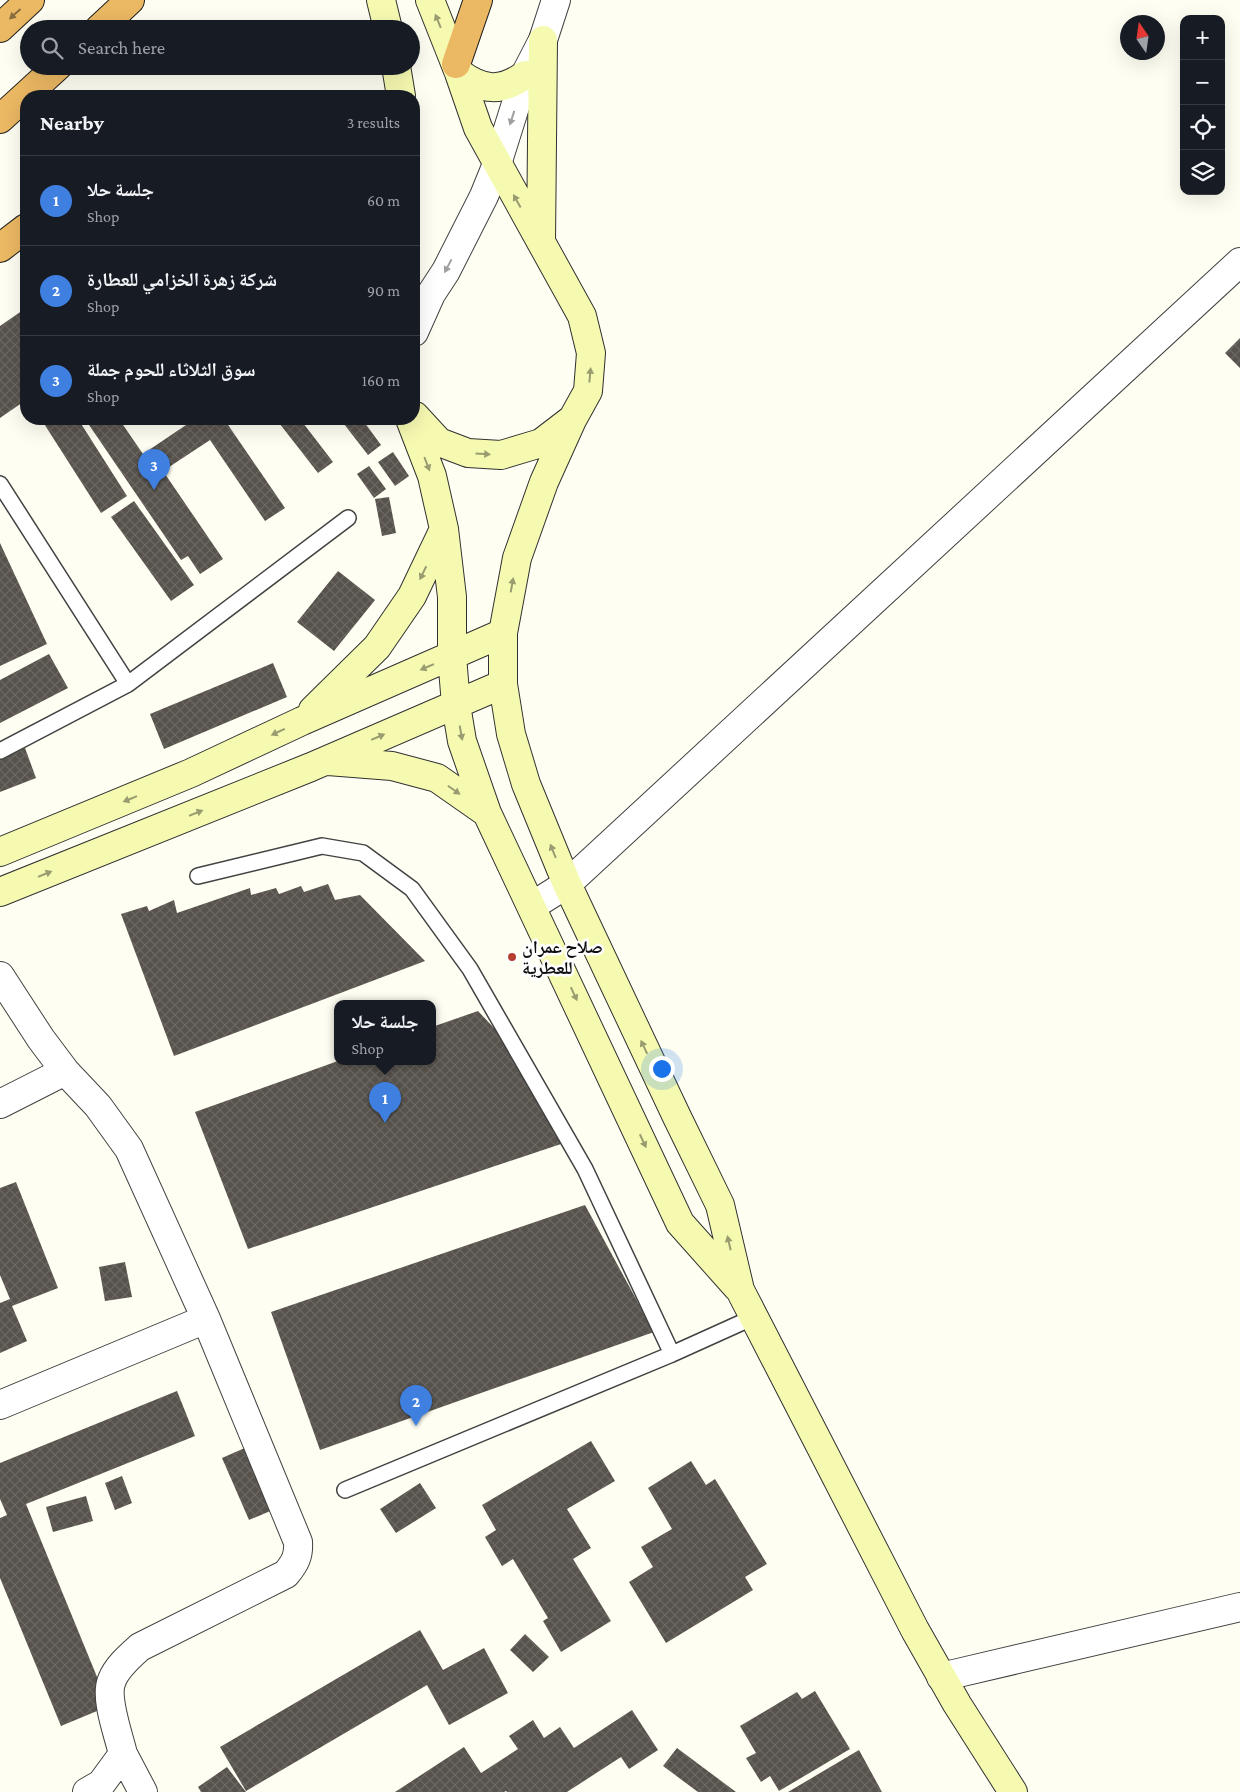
<!DOCTYPE html>
<html lang="en">
<head>
<meta charset="utf-8">
<style>
  :root { --surface:#171b24; --page:#242831; --text:#f1f3f6; --muted:#9ea1a6; --line:#363941; --accent:#db2777 }
  body { margin:0; font-family:"Crimson Pro","Noto Naskh Arabic",serif; background:var(--page); color:var(--text) }
  .controls { position:absolute; right:15px; top:15px; display:grid; overflow:hidden; border-radius:10px; box-shadow:0 5px 20px #0002 }
  .controls button { width:45px; height:45px; display:grid; place-items:center; padding:0; border:0; border-bottom:1px solid var(--line); background:var(--surface); color:var(--text); font:25px sans-serif }
  .compass { position:absolute; left:1120px; top:15px; width:45px; height:45px; border-radius:50%; background:var(--surface); box-shadow:0 5px 20px #0002; rotate:347deg }
  .you { position:absolute; left:661px; top:1068px; width:18px; height:18px; margin:-12px; border:4px solid #fff; border-radius:50%; background:#1a73e8; box-shadow:0 0 0 8px #1a73e833 }
  .badge { display:grid; place-items:center; width:32px; height:32px; border-radius:50%; background:var(--accent); color:#fff; font-size:16px; font-weight:700 }
  .pin { position:absolute; translate:-50% -41px; filter:drop-shadow(0 1px 2px #0008) }
  .pin::after { content:''; position:absolute; top:26px; width:18px; height:15px; background:inherit; clip-path:polygon(0 0,100% 0,50% 100%) }
  .popup { position:absolute; left:334px; top:1000px; width:102px; height:65px; box-sizing:border-box; display:grid; place-content:center; border-radius:10px; background:var(--surface); filter:drop-shadow(0 1px 4px #0005); font-size:16px; white-space:nowrap; color:var(--muted) }
  .popup b { font-size:19px; color:var(--text) }
  .popup::after { content:''; position:absolute; left:50%; top:100%; margin-left:-10px; border:10px solid transparent; border-top-color:var(--surface) }
  .list { margin:0; padding:0; list-style:none }
  h2 { display:flex; justify-content:space-between; align-items:center; height:65px; margin:0; padding:0 20px; font-size:21px }
  h2 small { font-size:16px; font-weight:400; color:var(--muted) }
  .list li { display:grid; grid-template-columns:32px 1fr auto; gap:15px; align-items:center; box-sizing:border-box; height:90px; padding:0 20px; border-top:1px solid var(--line) }
  .list b { display:block; font-size:19px; white-space:nowrap }
  .list p { margin:0; font-size:16px; white-space:nowrap; color:var(--muted) }
  .list em { font-size:16px; font-style:normal; color:var(--muted) }
  .icon { flex:none; width:28px; height:28px; fill:none; stroke:currentColor; stroke-width:2; stroke-linecap:round; stroke-linejoin:round }
  .map { position:relative; flex:none; width:1240px; height:1792px; overflow:hidden }
  .search { position:absolute; background:var(--surface); box-shadow:0 5px 20px #0002; left:20px; top:20px; width:400px; height:55px; display:flex; align-items:center; gap:12px; box-sizing:border-box; padding:0 18px; border-radius:28px; color:var(--muted); font-size:19px }
  .panel { position:absolute; background:var(--surface); box-shadow:0 5px 20px #0002; left:20px; top:90px; width:400px; height:335px; border-radius:20px }
  .map>svg:first-child { display:block }
  .building { fill:url(#building-cross-hatch) }
  .lines { fill:none; stroke-linecap:round; stroke-linejoin:round }
  .lane-casing { stroke:#424242; stroke-width:18 }
  .street-casing { stroke:#424242; stroke-width:30 }
  .secondary-casing { stroke:#313131; stroke-width:30 }
  .highway-casing { stroke:#202020; stroke-width:30 }
  .lane { stroke:#fff; stroke-width:15 }
  .street { stroke:#fff; stroke-width:28 }
  .secondary { stroke:#f6fab1; stroke-width:28 }
  .highway { stroke:#ebb863; stroke-width:28 }
  .oneway { fill:#886c3d }
  .oneway2 { fill:#9a9c70 }
  .oneway3 { fill:#9f9f9f }
  .poi-dot { fill:#b73f2f; stroke:#fff; stroke-width:2 }
  .labels { text-anchor:middle; dominant-baseline:central; stroke-width:5; stroke-linejoin:round; paint-order:stroke }
  .poi-label { font-size:18px; font-weight:bold; fill:#0f0f0f; stroke:#fff; text-anchor:start }
</style>
</head>
<body>
<div class="map">
<svg width="1240" height="1792" viewBox="0 0 1240 1792">
  <defs>
    <pattern id="building-cross-hatch" width="8" height="8" patternUnits="userSpaceOnUse" patternTransform="scale(1.25)"><rect width="8" height="8" fill="#57524c"/><path d="M0 0l8 8M0 8l8-8" fill="none" stroke="#6a6661"/></pattern>
  </defs>
  <rect width="100%" height="100%" fill="#fefef2"/>
  <!-- building -->
  <path class="building" d="M26,308V400L0,418V326Z
    M1240,338V368L1225,353Z
    M41,419H78L127,496L101,513Z
    M85,419H119L143,454L189,423L186,419H224L285,508L265,521L210,440L163,471L223,559L200,574L188,556L181,560Z
    M276,419H300L333,462L318,473Z
    M351,419H362L381,445L368,455L344,424Z
    M393,452L409,476L395,486L378,462Z
    M369,466L386,489L374,498L357,474Z
    M389,497L396,533L382,536L375,499Z
    M134,501L194,585L171,601L111,517Z
    M0,543L47,644L0,666Z
    M338,571L375,600L334,651L297,622Z
    M49,654L68,688L0,723V680Z
    M273,663L287,697L164,749L150,714Z
    M25,748L36,778L0,792V758Z
    M328,884L335,900L360,895L425,961L174,1056L121,914L147,906L149,911L174,900L177,913L250,888L251,895L276,888L279,894L301,886L304,892Z
    M478,1011L509,1044L561,1144L248,1249L195,1112L338,1061L432,1062V1027Z
    M16,1182L58,1288L12,1306L27,1341L0,1353V1303L10,1299L0,1275V1188Z
    M585,1205L654,1332L320,1450L271,1312Z
    M125,1262L132,1297L105,1301L99,1267Z
    M177,1391L195,1436L26,1504L109,1706L61,1726L0,1578V1518L7,1515L0,1499V1463Z
    M263,1440L289,1503L249,1520L222,1458Z
    M591,1441L615,1481L567,1509L591,1548L573,1559L611,1621L561,1652L543,1621L548,1618L513,1559L502,1566L485,1537L496,1530L482,1505Z
    M691,1461L706,1485L715,1479L767,1564L745,1577L753,1590L666,1643L629,1582L653,1567L641,1547L672,1529L648,1488Z
    M122,1476L132,1503L115,1510L105,1483Z
    M420,1483L436,1508L396,1533L380,1509Z
    M86,1496L93,1521L53,1532L46,1507Z
    M420,1630L443,1670L484,1648L508,1693L449,1725L427,1685L246,1791L220,1747Z
    M525,1634L549,1657L533,1672L510,1650Z
    M815,1691L850,1749L779,1791L770,1776L761,1782L746,1758L756,1753L740,1726L797,1692L802,1699Z
    M632,1710L658,1750L629,1769L621,1757L567,1792H507L506,1791L504,1792H395L464,1747L481,1773L518,1749L509,1736L533,1720L544,1738L560,1727L574,1748Z
    M677,1748L736,1792H698L663,1766Z
    M859,1750L882,1792H788Z
    M227,1767L246,1792H201L198,1787Z"/>
  <g class="lines">
    <!-- lane casing -->
    <g class="lane-casing">
      <path id="lane" d="M0,484L128,684
        M0,751L128,684L348,518
        M198,876L322,846L363,853L412,889L470,969L585,1169L672,1354
        M345,1490L672,1354L754,1317"/>
    </g>
    <!-- street casing -->
    <g class="street-casing">
      <path id="street" d="M414,332L431,294L446,271L484,196L497,164L525,75L543,40L556,0
        M532,906L567,884L1240,262
        M0,976L41,1039L65,1071L98,1106L129,1149L206,1319L298,1542C299,1556 295,1563 286,1574L140,1647C130,1656 117,1667 112,1680C104,1697 119,1736 123,1754L101,1784L87,1792
        M0,1104L65,1071
        M0,1405L206,1319
        M941,1677L1240,1607
        M123,1754L143,1792"/>
    </g>
    <!-- secondary casing -->
    <g class="secondary-casing">
      <path id="secondary" d="M381,0L388,29
        M430,0L459,73L478,128L582,316L591,353L588,391L572,420L544,482L517,558L503,633V684L511,734L526,784L567,884L677,1117L720,1205L740,1290L915,1630L957,1704L1013,1792
        M396,66L401,96
        M459,73C483,91 501,92 525,75
        M541,242L543,40
        M415,416L439,442L468,453L501,455L541,443L571,420
        M410,419L432,476L444,529L452,597V656L456,705L462,741L487,813L680,1223L737,1287
        M313,710L377,647L412,596L444,529
        M328,761L392,766L437,778L487,813
        M0,852L191,773L302,721L503,633
        M0,892L311,767L503,684"/>
    </g>
    <!-- highway casing -->
    <g class="highway-casing">
      <path id="highway" d="M0,28L30,0
        M99,29L130,0
        M456,64L478,0
        M0,119L58,66
        M0,248L26,228"/>
    </g>
    <!-- lane -->
    <use href="#lane" class="lane"/>
    <!-- street -->
    <use href="#street" class="street"/>
    <!-- secondary -->
    <use href="#secondary" class="secondary"/>
    <!-- highway -->
    <use href="#highway" class="highway"/>
  </g>
  <!-- one-way arrows -->
  <defs><path id="oneway-solid" d="M-6-.8H1V-3.2L6.5 0L1 3.2V.8H-6Z" transform="scale(1.25)"/></defs>
  <use class="oneway" href="#oneway-solid" transform="translate(15 14) rotate(138)"/>
  <g class="oneway2">
    <use href="#oneway-solid" transform="translate(438 21) rotate(-112)"/>
    <use href="#oneway-solid" transform="translate(517 201) rotate(-119)"/>
    <use href="#oneway-solid" transform="translate(590 375) rotate(-85)"/>
    <use href="#oneway-solid" transform="translate(483 454) rotate(3)"/>
    <use href="#oneway-solid" transform="translate(427 464) rotate(69)"/>
    <use href="#oneway-solid" transform="translate(423 573) rotate(116)"/>
    <use href="#oneway-solid" transform="translate(512 585) rotate(-80)"/>
    <use href="#oneway-solid" transform="translate(427 667) rotate(157)"/>
    <use href="#oneway-solid" transform="translate(278 732) rotate(155)"/>
    <use href="#oneway-solid" transform="translate(461 733) rotate(80)"/>
    <use href="#oneway-solid" transform="translate(378 737) rotate(-23)"/>
    <use href="#oneway-solid" transform="translate(454 790) rotate(35)"/>
    <use href="#oneway-solid" transform="translate(130 799) rotate(158)"/>
    <use href="#oneway-solid" transform="translate(196 813) rotate(-22)"/>
    <use href="#oneway-solid" transform="translate(553 851) rotate(-112)"/>
    <use href="#oneway-solid" transform="translate(45 874) rotate(-22)"/>
    <use href="#oneway-solid" transform="translate(574 994) rotate(65)"/>
    <use href="#oneway-solid" transform="translate(644 1047) rotate(-115)"/>
    <use href="#oneway-solid" transform="translate(643 1141) rotate(65)"/>
    <use href="#oneway-solid" transform="translate(729 1243) rotate(-103)"/>
  </g>
  <g class="oneway3">
    <use href="#oneway-solid" transform="translate(512 118) rotate(108)"/>
    <use href="#oneway-solid" transform="translate(448 266) rotate(118)"/>
  </g>
  <!-- markers -->
  <circle class="poi-dot" cx="512" cy="957" r="5"/>
  <g class="labels">
    <!-- poi labels -->
    <g class="poi-label">
      <text x="522" y="947">صلاح عمران<tspan x="522" dy="21">للعطرية</tspan></text>
    </g>
  </g>
</svg>
<div class="controls">
<button>+</button>
<button>−</button>
<button><svg class="icon" aria-label="locate" viewBox="0 0 24 24"><circle cx="12" cy="12" r="6"/><path d="M12 2v4M12 18v4M2 12h4M18 12h4"/></svg></button>
<button><svg class="icon" aria-label="layers" viewBox="0 0 24 24"><path d="M12 4l9 5-9 5-9-5zM3 14l9 5 9-5"/></svg></button>
</div>
<svg class="compass" viewBox="-18 -18 36 36"><path d="M0-13l5 13h-10z" fill="#e53935"/><path d="M0 13l5-13h-10z" fill="#9ea1a6"/></svg>
<div class="you"></div>
<div class="pin badge" style="left:385px;top:1123px;background:#3f7fe0">1</div>
<div class="popup"><b>جلسة حلا</b>Shop</div>
<div class="pin badge" style="left:416px;top:1426px;background:#3f7fe0">2</div>
<div class="pin badge" style="left:154px;top:490px;background:#3f7fe0">3</div>
<div class="search"><svg class="icon" aria-label="search" viewBox="0 0 24 24"><circle cx="10" cy="10" r="6"/><path d="M15 15l6 6"/></svg>Search here</div>
<section class="panel">
<h2>Nearby<small>3 results</small></h2>
<ul class="list">
<li><span class="badge" style="background:#3f7fe0">1</span><div><b>جلسة حلا</b><p>Shop</p></div><em>60 m</em></li>
<li><span class="badge" style="background:#3f7fe0">2</span><div><b>شركة زهرة الخزامي للعطارة</b><p>Shop</p></div><em>90 m</em></li>
<li><span class="badge" style="background:#3f7fe0">3</span><div><b>سوق الثلاثاء للحوم جملة</b><p>Shop</p></div><em>160 m</em></li>
</ul>
</section>
</div>
</body>
</html>
